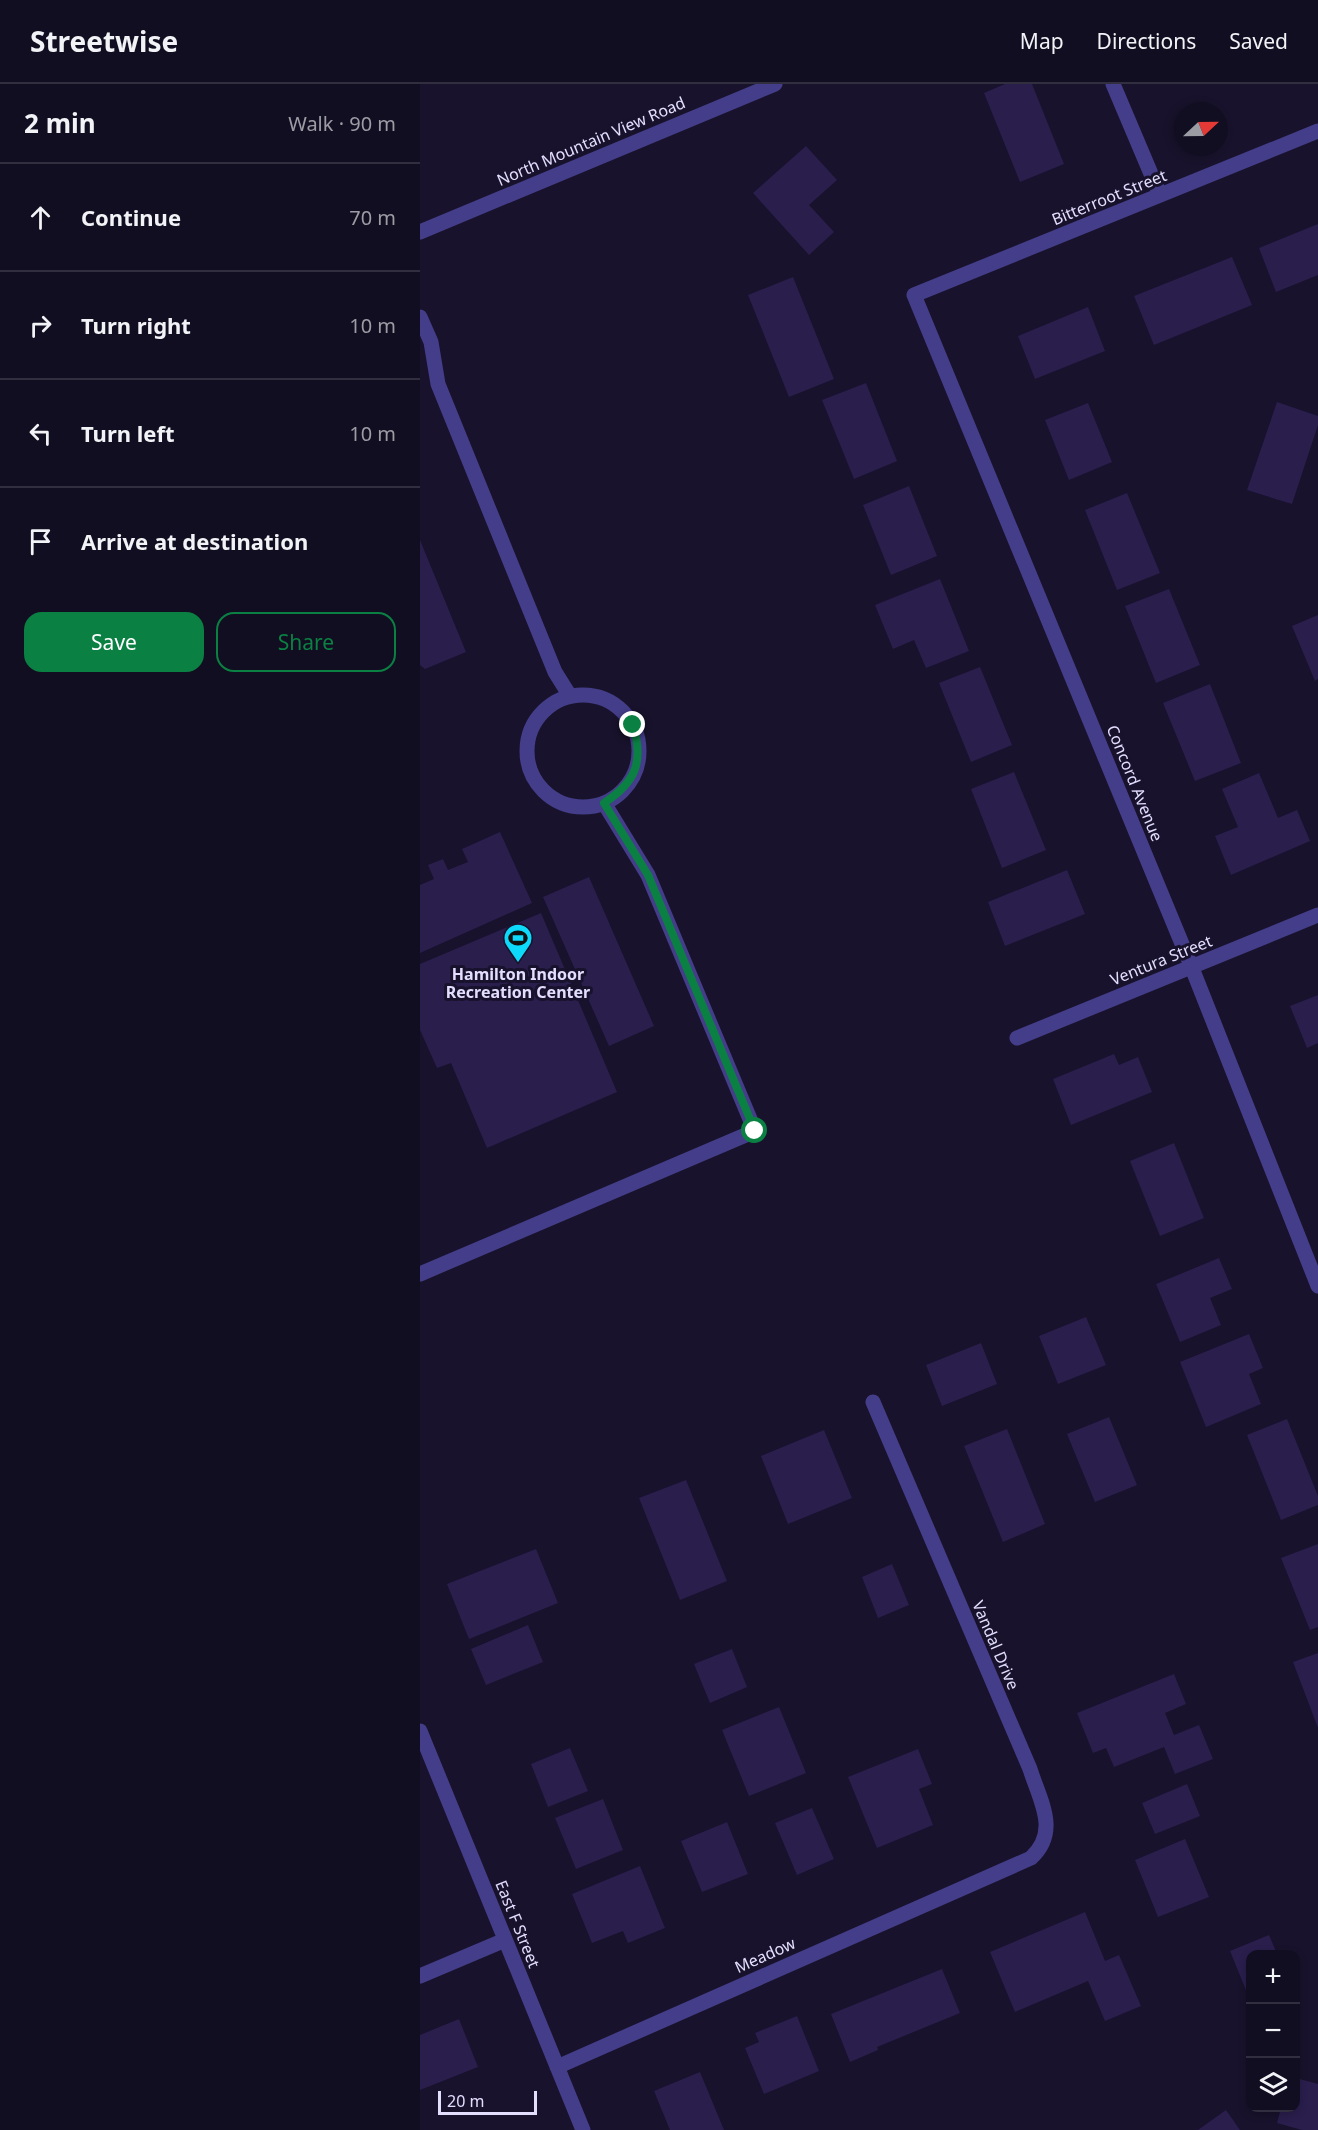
<!DOCTYPE html>
<html lang="en">
<head>
<meta charset="utf-8">
<style>
  :root { --surface:#120e21; --page:#1b172a; --text:#f1f3f6; --muted:#9c9ca5; --line:#312e3f; --accent:#0b8043 }
  body { margin:0; font-family:"Noto Sans",sans-serif; background:var(--page); color:var(--text) }
  .controls { position:absolute; right:18px; bottom:18px; display:grid; overflow:hidden; border-radius:12px; box-shadow:0 3px 9px #0003 }
  .controls button { width:54px; height:54px; display:grid; place-items:center; padding:0; border:0; border-bottom:2px solid var(--line); background:var(--surface); color:var(--text); font:30px sans-serif }
  .compass { position:absolute; left:754px; top:18px; width:54px; height:54px; border-radius:50%; background:var(--surface); box-shadow:0 3px 9px #0003; rotate:68deg }
  .scale { position:absolute; left:18px; bottom:15px; width:99px; box-sizing:border-box; padding-left:6px; border:3px solid #e3defe; border-top:0; font-size:16px; line-height:21px; white-space:nowrap; color:#e3defe; -webkit-text-stroke:4px #18122c; paint-order:stroke }
  .stop { position:absolute; width:18px; height:18px; margin:-14px; border:4px solid #0b8043; border-radius:50%; background:#fff }
  .stop.end { background:#0b8043; border-color:#fff; box-shadow:0 2px 6px #0008 }
  .list { margin:0; padding:0; list-style:none }
  h2 { display:flex; justify-content:space-between; align-items:center; height:78px; margin:0; padding:0 24px; font-size:26px }
  h2 small { font-size:20px; font-weight:400; color:var(--muted) }
  .list li { display:grid; grid-template-columns:39px 1fr auto; gap:18px; align-items:center; box-sizing:border-box; height:108px; padding:0 24px; border-top:2px solid var(--line) }
  .list b { display:block; font-size:22px; white-space:nowrap }
  .list em { font-size:20px; font-style:normal; color:var(--muted) }
  .actions { display:flex; gap:12px; padding:18px 24px }
  .actions a { flex:1; padding:14px 0; border:2px solid var(--accent); border-radius:18px; text-align:center; font-size:21px; color:var(--accent) }
  .actions .main { background:var(--accent); color:#fff }
  .icon { flex:none; width:33px; height:33px; fill:none; stroke:currentColor; stroke-width:2; stroke-linecap:round; stroke-linejoin:round }
  .map { position:relative; flex:none; width:898px; height:2046px; overflow:hidden }
  header { display:flex; align-items:center; gap:36px; box-sizing:border-box; height:84px; padding:0 30px; background:var(--surface); border-bottom:2px solid var(--line) }
  header strong { font-size:28px }
  nav { display:flex; gap:33px; margin-inline-start:auto; font-size:21px }
  main { display:flex }
  aside { flex:1; background:var(--surface) }
  .map>svg:first-child { display:block }
  .building { fill:#2a1e4d }
  .lines { fill:none; stroke-linecap:round; stroke-linejoin:round }
  .service { stroke:#443e8a; stroke-width:15 }
  .minor { stroke:#443e8a; stroke-width:15 }
  .tertiary { stroke:#443e8a; stroke-width:15 }
  .route { stroke:#0b8043; stroke-width:8 }
  .labels { text-anchor:middle; dominant-baseline:central; stroke-width:6; stroke-linejoin:round; paint-order:stroke }
  .street-label { font-size:16px; fill:#e3defe; stroke:#18122c }
  .poi-label { font-size:16px; font-weight:bold; fill:#e3defe; stroke:#18122c }
</style>
</head>
<body>
<header>
<strong>Streetwise</strong>
<nav><a>Map</a><a>Directions</a><a>Saved</a></nav>
</header>
<main>
<aside>
<h2>2 min<small>Walk · 90 m</small></h2>
<ul class="list">
<li><svg class="icon" aria-label="ahead" viewBox="0 0 24 24"><path d="M12 20V5M6 11l6-6 6 6"/></svg><div><b>Continue</b></div><em>70 m</em></li>
<li><svg class="icon" aria-label="right" viewBox="0 0 24 24"><path d="M7 20v-9h11M14 6l5 5-5 5"/></svg><div><b>Turn right</b></div><em>10 m</em></li>
<li><svg class="icon" aria-label="left" viewBox="0 0 24 24"><path d="M17 20v-9H6M10 6l-5 5 5 5"/></svg><div><b>Turn left</b></div><em>10 m</em></li>
<li><svg class="icon" aria-label="arrive" viewBox="0 0 24 24"><path d="M6 21V4h12l-3 4 3 4H6"/></svg><div><b>Arrive at destination</b></div></li>
</ul>
<div class="actions"><a class="main">Save</a><a>Share</a></div>
</aside>
<div class="map">
<svg width="898" height="2046" viewBox="0 0 898 2046">
  <rect width="100%" height="100%" fill="#18122c"/>
  <!-- building -->
  <path class="building" d="M585,0H612L644,80L600,98L564,9Z
    M386,62L417,96L389,121L414,148L389,171L333,109Z
    M898,140V191L856,208L839,164Z
    M812,173L832,221L734,261L714,212Z
    M373,193L414,295L369,313L328,211Z
    M668,223L685,267L615,295L598,252Z
    M446,299L477,377L434,395L402,316Z
    M857,318L898,332V341L872,420L827,406Z
    M668,319L692,378L649,396L625,336Z
    M489,402L517,472L471,491L443,421Z
    M707,409L740,489L697,506L665,426Z
    M0,456L46,568L5,585L0,581Z
    M520,495L549,567L506,584L494,556L473,565L455,521Z
    M749,505L780,581L736,599L705,522Z
    M898,531V595L895,597L872,542Z
    M560,583L592,661L551,678L519,599Z
    M790,600L821,679L775,697L743,619Z
    M594,688L626,766L582,784L551,705Z
    M839,689L858,734L877,726L890,757L811,791L795,752L818,743L802,705Z
    M80,748L112,819L0,869V801L14,795L8,781L23,775L28,786L48,778L42,765Z
    M647,786L665,830L585,862L568,818Z
    M169,793L234,942L189,962L123,813Z
    M121,829L197,1008L67,1064L31,979L17,984L0,946V880Z
    M898,911V959L887,964L870,922Z
    M694,970L699,981L718,973L732,1008L651,1041L633,995Z
    M754,1059L784,1134L740,1152L710,1077Z
    M799,1174L812,1205L790,1214L801,1241L760,1258L736,1200Z
    M666,1233L686,1281L638,1300L619,1252Z
    M829,1250L843,1284L829,1290L841,1320L786,1343L760,1278Z
    M561,1259L577,1300L522,1322L506,1281Z
    M689,1333L717,1401L675,1418L647,1350Z
    M867,1335L898,1412V1421L861,1436L827,1351Z
    M587,1345L625,1440L583,1458L544,1362Z
    M404,1346L432,1414L368,1440L341,1372Z
    M266,1396L307,1497L260,1516L219,1414Z
    M898,1460V1543L890,1546L861,1474Z
    M116,1465L138,1519L49,1555L27,1500Z
    M472,1480L489,1521L458,1534L442,1493Z
    M108,1541L123,1578L66,1601L51,1565Z
    M312,1565L327,1603L290,1619L274,1580Z
    M898,1569V1644L873,1578Z
    M754,1590L766,1620L745,1629L754,1651L779,1641L793,1675L755,1690L744,1663L694,1683L686,1664L673,1669L657,1629Z
    M359,1623L386,1689L329,1712L302,1646Z
    M150,1664L168,1707L128,1723L111,1680Z
    M498,1665L512,1700L499,1705L513,1741L457,1764L428,1693Z
    M767,1700L780,1732L735,1750L722,1719Z
    M183,1715L203,1766L156,1785L135,1734Z
    M392,1724L414,1775L377,1791L355,1739Z
    M307,1738L328,1790L282,1808L261,1757Z
    M765,1755L789,1813L738,1833L715,1776Z
    M220,1782L245,1844L208,1859L203,1847L172,1859L152,1810Z
    M665,1828L685,1877L699,1871L721,1922L685,1937L668,1897L595,1928L570,1868Z
    M849,1851L857,1870H830V1916L810,1867Z
    M522,1885L540,1929L457,1963L458,1966L430,1978L411,1930Z
    M377,1932L399,1987L344,2010L325,1964L339,1958L335,1949Z
    M39,1935L58,1983L0,2006V1951Z
    M280,1988L304,2046H250L234,2007Z
    M876,1994L898,2000V2046H882L857,2039L861,2024H876Z
    M806,2026L820,2046H778Z"/>
  <g class="lines">
    <!-- service -->
    <path class="service" d="M0,233L11,258L18,300L135,588L150,612
      M107 667a56 56 0 1 1 112 0a56 56 0 1 1-112 0Z
      M0,1190L335,1047L228,791L184,719"/>
    <!-- minor -->
    <path class="minor" d="M693,0L740,111
      M898,47L494,211L772,884L898,1202
      M597,954L898,831
      M0,1647L163,2046
      M0,1892L85,1856
      M137,1983L611,1774C640,1747 620,1717 610,1685L453,1318"/>
    <!-- tertiary -->
    <path class="tertiary" d="M0,148L355,0"/>
  </g>
  <g class="lines">
    <!-- route -->
    <path class="route" d="M213,641C224,678 216,698 184,719L228,791L335,1047"/>
  </g>
  <!-- icons -->
  <defs>
    <g id="stadium-pin" transform="scale(1.5)"><path d="M0 17L-7.5 6A9.5 9.5 0 1 1 7.5 6Z" fill="#0dd9fb" stroke="#18122c"/><path d="M0-5a6.5 5 0 1 0 0 10a6.5 5 0 1 0 0-10ZM-3.5-1.8h7v3.6h-7Z" fill="#111"/></g>
  </defs>
  <g fill-rule="evenodd">
    <use href="#stadium-pin" x="98" y="854"/>
  </g>
  <g class="labels">
    <!-- street labels -->
    <g class="street-label">
      <text transform="translate(171 57) rotate(-23)">North Mountain View Road</text>
      <text transform="translate(689 113) rotate(-22)">Bitterroot Street</text>
      <text transform="translate(715 699) rotate(68)">Concord Avenue</text>
      <text transform="translate(741 876) rotate(-22)">Ventura Street</text>
      <text transform="translate(576 1561) rotate(67)">Vandal Drive</text>
      <text transform="translate(98 1840) rotate(68)">East F Street</text>
      <text transform="translate(345 1871) rotate(-24)">Meadow</text>
    </g>
    <!-- poi labels -->
    <g class="poi-label">
      <text x="98" y="890">Hamilton Indoor<tspan x="98" dy="18">Recreation Center</tspan></text>
    </g>
  </g>
</svg>
<div class="controls">
<button>+</button>
<button>−</button>
<button><svg class="icon" aria-label="layers" viewBox="0 0 24 24"><path d="M12 4l9 5-9 5-9-5zM3 14l9 5 9-5"/></svg></button>
</div>
<svg class="compass" viewBox="-18 -18 36 36"><path d="M0-13l5 13h-10z" fill="#e53935"/><path d="M0 13l5-13h-10z" fill="#9c9ca5"/></svg>
<div class="scale">20 m</div>
<div class="stop" style="left:335px;top:1047px"></div>
<div class="stop end" style="left:213px;top:641px"></div>
</div>
</main>
</body>
</html>
